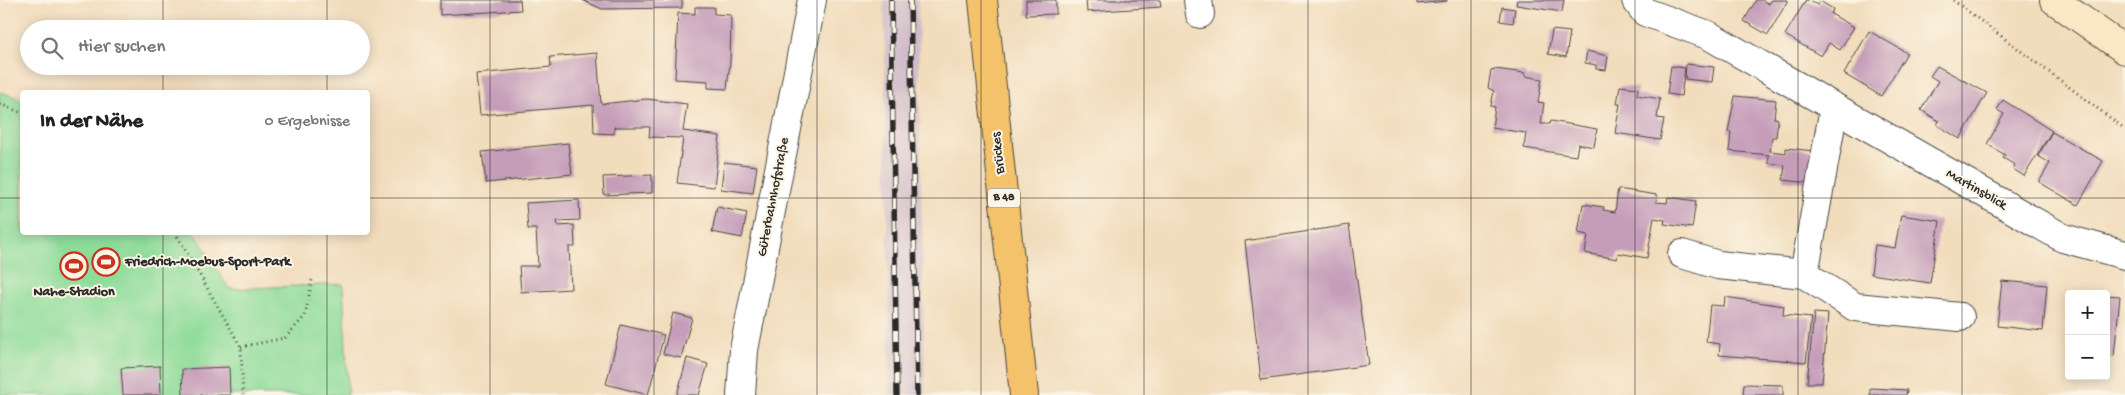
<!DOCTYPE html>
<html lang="de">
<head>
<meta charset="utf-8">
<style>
  :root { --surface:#fff; --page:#f2f2f2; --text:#202124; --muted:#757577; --line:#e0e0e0 }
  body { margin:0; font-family:"Gochi Hand",sans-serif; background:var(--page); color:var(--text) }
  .controls { position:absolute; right:15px; bottom:15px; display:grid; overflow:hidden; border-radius:5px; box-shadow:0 2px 12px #0003 }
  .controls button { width:45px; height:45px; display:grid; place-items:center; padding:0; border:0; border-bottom:1px solid var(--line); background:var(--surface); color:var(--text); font:25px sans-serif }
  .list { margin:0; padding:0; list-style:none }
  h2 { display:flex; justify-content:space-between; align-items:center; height:65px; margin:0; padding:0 20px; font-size:21px }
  h2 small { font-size:16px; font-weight:400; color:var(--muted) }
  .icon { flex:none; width:28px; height:28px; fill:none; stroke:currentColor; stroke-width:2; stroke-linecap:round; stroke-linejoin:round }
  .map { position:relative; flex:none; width:2125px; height:395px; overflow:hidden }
  .search { position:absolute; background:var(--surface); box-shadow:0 2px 12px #0003; left:20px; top:20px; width:350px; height:55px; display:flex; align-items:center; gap:12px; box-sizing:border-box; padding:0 18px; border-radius:28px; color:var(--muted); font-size:19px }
  .panel { position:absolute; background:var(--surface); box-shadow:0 2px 12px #0003; left:20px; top:90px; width:350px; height:145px; border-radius:5px }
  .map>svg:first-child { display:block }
  .industrial { fill:#d1bdc9 }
  .green { fill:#8edc9a; stroke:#5c8462 }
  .building { fill:#c59db9 }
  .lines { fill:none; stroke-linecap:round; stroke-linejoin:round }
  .street-casing { stroke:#494641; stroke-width:30 }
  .secondary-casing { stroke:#494641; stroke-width:30 }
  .primary-casing { stroke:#494641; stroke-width:30 }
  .path { stroke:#494641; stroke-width:3; stroke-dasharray:1 4; stroke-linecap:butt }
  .street { stroke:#fff; stroke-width:28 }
  .secondary { stroke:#fae7c3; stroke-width:28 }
  .primary { stroke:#f3c26a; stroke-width:28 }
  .rail-casing { stroke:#2b2b2b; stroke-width:5.5 }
  .rail { stroke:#fcf5e5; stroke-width:4; stroke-dasharray:11; stroke-linecap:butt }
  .grid { fill:none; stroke:#2b2b2b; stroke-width:1; stroke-opacity:0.55 }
  .labels { text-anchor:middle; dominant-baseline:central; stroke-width:4; stroke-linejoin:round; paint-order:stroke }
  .shield { fill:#fcf5e5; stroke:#6a6863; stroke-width:1 }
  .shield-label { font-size:12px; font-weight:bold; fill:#2b2b2b }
  .street-label { font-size:14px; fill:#2b2b2b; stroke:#fcf5e5 }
  .poi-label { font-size:14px; font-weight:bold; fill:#2b2b2b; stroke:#fcf5e5; text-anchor:start }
</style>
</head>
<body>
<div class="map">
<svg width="2125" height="395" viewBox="0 0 2125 395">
  <rect width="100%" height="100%" fill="#fcf5e5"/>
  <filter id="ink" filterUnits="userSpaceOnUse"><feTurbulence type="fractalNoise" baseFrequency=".02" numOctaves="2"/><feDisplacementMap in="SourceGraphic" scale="10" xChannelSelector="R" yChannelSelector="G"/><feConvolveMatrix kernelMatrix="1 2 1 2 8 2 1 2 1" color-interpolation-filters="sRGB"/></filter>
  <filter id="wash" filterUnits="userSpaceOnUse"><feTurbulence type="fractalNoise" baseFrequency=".0096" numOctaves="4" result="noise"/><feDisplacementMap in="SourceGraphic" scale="20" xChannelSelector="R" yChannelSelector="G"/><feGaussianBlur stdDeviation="1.12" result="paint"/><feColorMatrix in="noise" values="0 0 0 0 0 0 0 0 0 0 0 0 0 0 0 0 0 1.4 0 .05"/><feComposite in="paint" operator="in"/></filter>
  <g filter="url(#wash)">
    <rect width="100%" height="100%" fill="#f1dcbb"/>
    <!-- industrial -->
    <path class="industrial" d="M884,0H918L925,395H890Z"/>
    <!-- green -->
    <path class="green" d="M0,92L22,99V232L195,233L229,289L343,284L348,395H0Z"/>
    <g id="blocks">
      <!-- building -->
      <path class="building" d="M440,0H520L521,10L440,15Z
        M582,0H682V8L602,9Z
        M1026,0H1056V14L1026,15Z
        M1086,0H1160L1161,7L1087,12Z
        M1417,0H1447V1L1417,4Z
        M1517,0H1564L1562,12L1516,5Z
        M1756,0H1762L1769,4L1772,0H1788L1768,35L1744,21Z
        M1806,0L1818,5L1820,1L1833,9L1831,14L1854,27L1840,50L1829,43L1821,56L1785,35Z
        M695,7H714V14L731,15L730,62L727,89L708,88V81L675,79L678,13L695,14Z
        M1502,7L1515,9L1513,23L1500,21Z
        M1552,30L1570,32L1566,57L1548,54Z
        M1869,31L1907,53L1881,96L1844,74Z
        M1587,51L1608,56L1606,70L1596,69V65L1585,63Z
        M597,53L601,104L647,99L687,104L683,131L720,136L714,187L677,183L683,138L649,137L650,127H614V134L594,133L593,105L480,115L476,74L551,67L550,57Z
        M1686,64L1714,67L1712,82L1685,79Z
        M1671,66L1685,68L1681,96L1667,94Z
        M1937,66L1987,93L1960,139L1937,125L1939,121L1921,110L1938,81L1930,76Z
        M1495,69L1525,73V76L1542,79L1538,102L1544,103L1541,124H1550L1551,121L1597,129L1594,147L1578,144L1576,156L1524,148L1526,133L1492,128L1495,107L1491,106L1494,91L1488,88L1491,70Z
        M1620,86L1638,88L1637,95L1660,99L1657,118L1664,119L1660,140L1615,133L1620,104H1617Z
        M1735,96L1776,100L1774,118L1778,119L1776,137H1772L1770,151L1786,153V148L1814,151L1811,183L1783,180L1785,165L1768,163L1769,155L1729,151L1731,132H1728Z
        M2003,100L2052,131L2024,176L2013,169L2015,165L2003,158L2005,155L1987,144L2004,114L1997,110Z
        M2052,132L2103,161L2078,205L2039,182L2050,163L2038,156Z
        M568,143L572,174L486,183L482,152Z
        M724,162L757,166L753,193L721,189Z
        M652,175V193L604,195L603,177Z
        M1618,189L1657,195L1656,202L1667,203L1668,197L1696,201L1692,228L1664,224L1665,220L1654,218L1647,258L1618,253L1617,259L1585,253L1588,235L1578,233L1583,204L1604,207L1603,210L1615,212Z
        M579,200L580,220L557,221L558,226L574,225L575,247H569L571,289L521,292L519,266H538L536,229H528L526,203Z
        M717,207L747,213L742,238L712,232Z
        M1901,215L1940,221L1930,283L1871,274L1875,245L1895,248Z
        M1349,225L1369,365L1261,380L1245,241Z
        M2002,281L2047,285L2043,331L1997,326Z
        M2106,295L2120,296L2114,356L2106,355Z
        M1725,297L1784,306L1783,315L1811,318L1806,362L1719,355L1720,344L1706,342L1710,305L1724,306Z
        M673,313L692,318L681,358L663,354Z
        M1814,313L1828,314L1822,383H1807Z
        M621,325L664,335L648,395L606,384Z
        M687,358L708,364L699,395H677Z
        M160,366L161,395H123L121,368Z
        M229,367L230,395H183L182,369Z
        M1744,384L1783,385V395H1743Z
        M1870,388L1907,390L1906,395H1870Z"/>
    </g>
  </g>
  <g filter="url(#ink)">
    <use href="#blocks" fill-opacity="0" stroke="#494641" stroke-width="1"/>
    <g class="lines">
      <!-- street casing -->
      <g class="street-casing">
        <path id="street" d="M1198,0L1200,14
          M1636,0L1645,12L1708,35L2063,238L2125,255
          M1834,108L1804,274L1855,307L1960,317
          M1682,254L1718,265L1804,274
          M741,395L744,350L812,0"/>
      </g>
      <!-- secondary casing -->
      <g class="secondary-casing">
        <path id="secondary" d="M2054,0L2125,50"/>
      </g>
      <!-- primary casing -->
      <g class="primary-casing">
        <path id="primary" d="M983,0L1024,395"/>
      </g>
      <!-- path -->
      <path class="path" d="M1953,0L2125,129
        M0,104L22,113
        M175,232L241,347L243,395
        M241,347L285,338L305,316L312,280"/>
      <!-- street -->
      <use href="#street" class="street"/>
      <!-- secondary -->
      <use href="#secondary" class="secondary"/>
      <!-- primary -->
      <use href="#primary" class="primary"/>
      <!-- rail casing -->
      <g class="rail-casing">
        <path id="rail" d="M891,0L897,395
          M910,0L917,395"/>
      </g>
      <!-- rail -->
      <use href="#rail" class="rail"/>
    </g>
  </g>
  <!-- grid -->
  <path class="grid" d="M163,0V29M327,0V29M490,0V395M654,0V395M817,0V395M981,0V395M1144,0V395M1308,0V395M1471,0V395M1635,0V395M1798,0V395M1962,0V395M163,66V92M327,66V92M0,198H22M368,198H2125M163,232V395M327,232V395"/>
  <!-- icons -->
  <defs>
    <g id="stadium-ring" transform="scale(1.4375)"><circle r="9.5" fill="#fcf5e5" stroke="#c8321e" stroke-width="1.5"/><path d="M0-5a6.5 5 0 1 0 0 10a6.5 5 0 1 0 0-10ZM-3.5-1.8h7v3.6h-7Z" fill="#c8321e"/></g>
  </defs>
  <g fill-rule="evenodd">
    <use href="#stadium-ring" x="106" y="262"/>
    <use href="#stadium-ring" x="74" y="266"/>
  </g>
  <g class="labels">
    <!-- shield labels -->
    <rect class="shield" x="988" y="188.5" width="32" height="19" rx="4"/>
    <g class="shield-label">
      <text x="1004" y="198">B 48</text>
    </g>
    <!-- street labels -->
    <g class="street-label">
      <text transform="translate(999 153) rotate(-96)">Brückes</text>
      <text transform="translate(1976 190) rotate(30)">Martinsblick</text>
      <text transform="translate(774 197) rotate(-79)">Güterbahnhofstraße</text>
    </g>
    <!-- poi labels -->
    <g class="poi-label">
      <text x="125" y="262">Friedrich-Moebus-Sport-Park</text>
      <text x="74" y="292" text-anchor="middle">Nahe-Stadion</text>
    </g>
  </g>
</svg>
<div class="controls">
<button>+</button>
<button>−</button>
</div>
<div class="search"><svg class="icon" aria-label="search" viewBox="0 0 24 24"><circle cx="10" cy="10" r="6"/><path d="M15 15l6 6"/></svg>Hier suchen</div>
<section class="panel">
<h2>In der Nähe<small>0 Ergebnisse</small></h2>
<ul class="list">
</ul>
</section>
</div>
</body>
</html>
